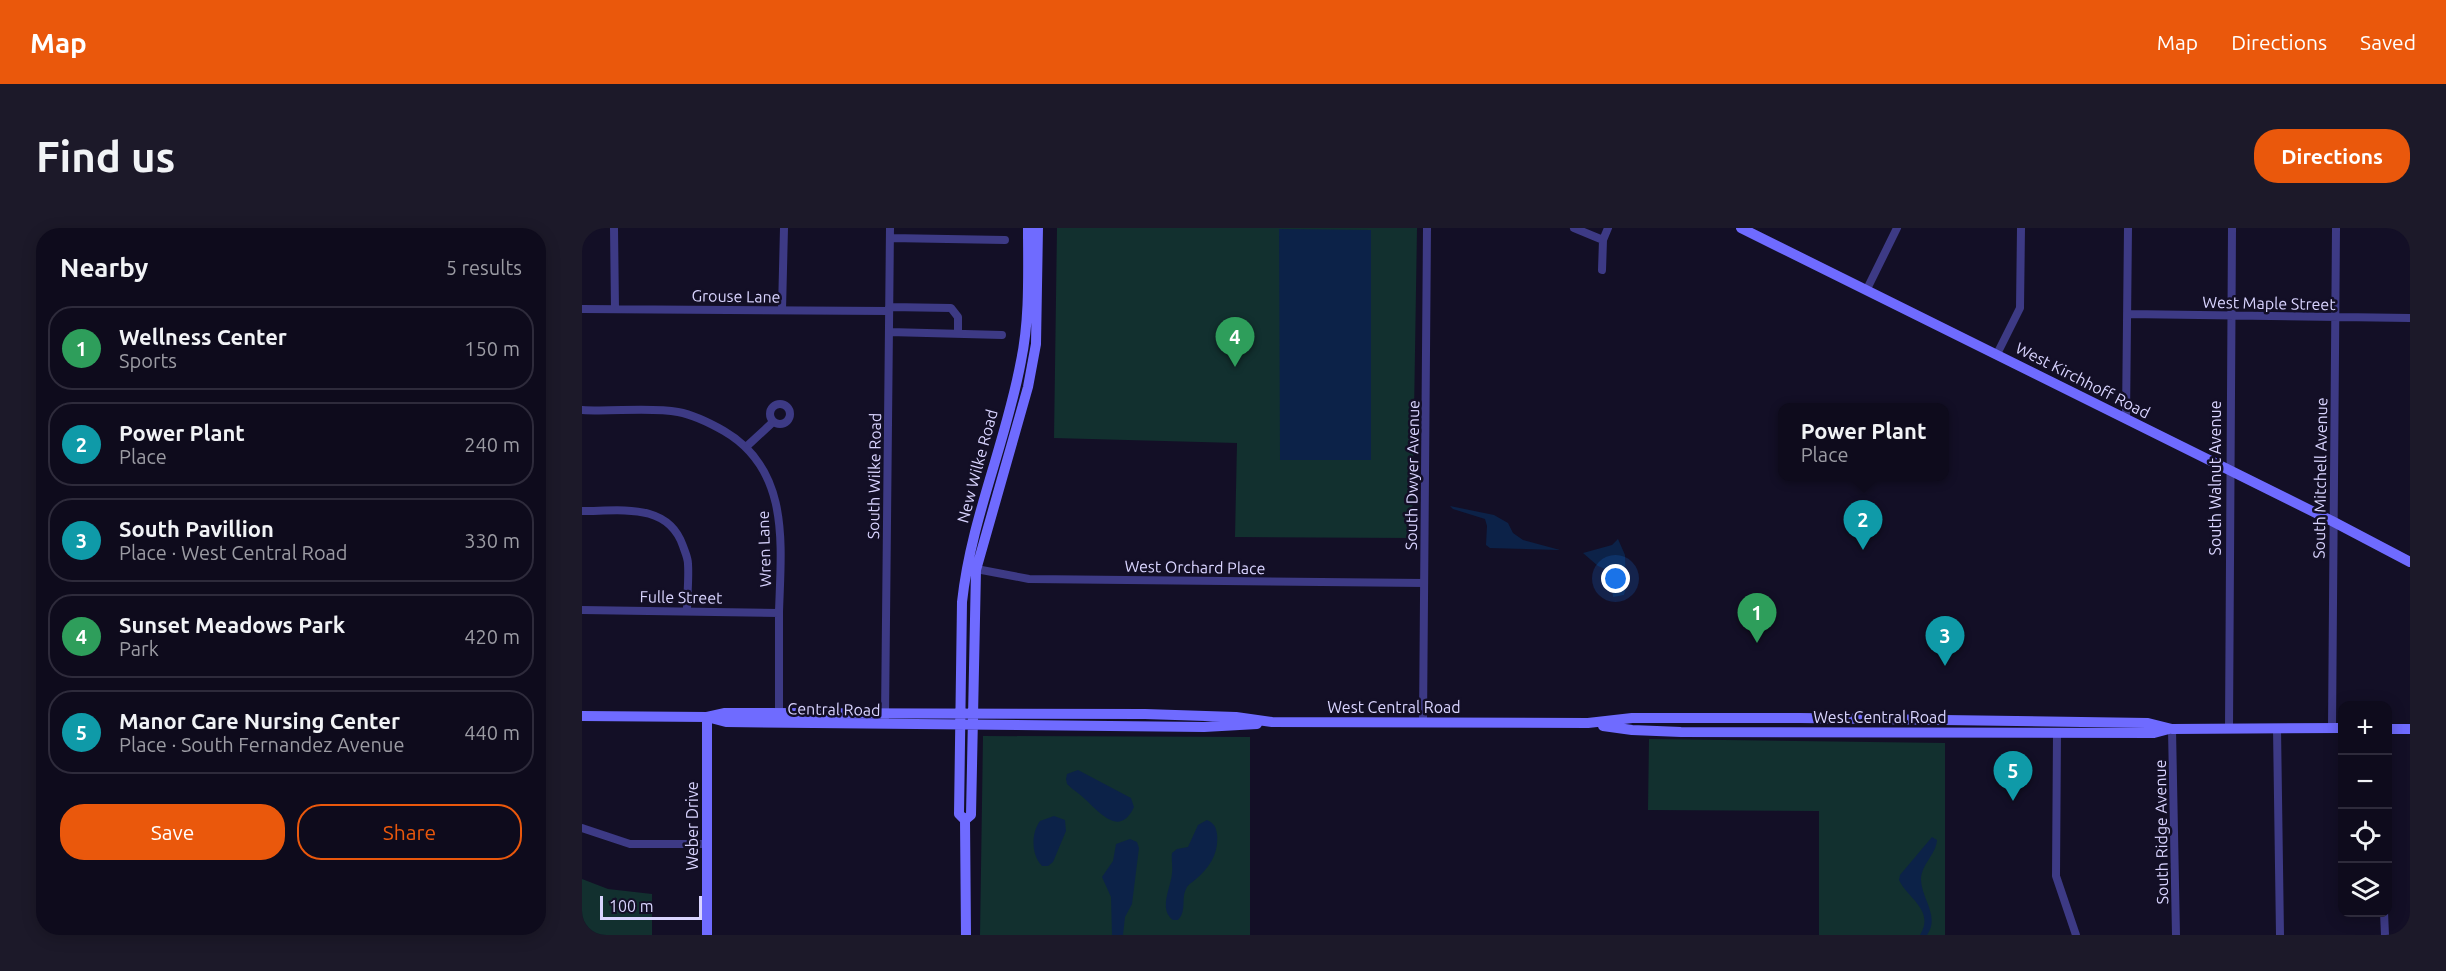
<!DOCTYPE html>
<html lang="en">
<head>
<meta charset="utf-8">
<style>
  :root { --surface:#0e0b1c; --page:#1c1929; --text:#f1f3f6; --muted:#9b9ba3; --line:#2e2b3b; --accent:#ea580c }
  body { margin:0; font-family:Ubuntu,sans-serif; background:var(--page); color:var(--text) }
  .controls { position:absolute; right:18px; bottom:18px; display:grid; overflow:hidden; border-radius:12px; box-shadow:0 3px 15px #0003 }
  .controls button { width:54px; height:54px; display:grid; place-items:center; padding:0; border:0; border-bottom:2px solid var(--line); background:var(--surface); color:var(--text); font:30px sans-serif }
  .scale { position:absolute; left:18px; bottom:15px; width:102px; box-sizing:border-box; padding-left:6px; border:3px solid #d9d4ff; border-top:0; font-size:16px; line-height:21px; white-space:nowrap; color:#d9d4ff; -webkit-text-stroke:4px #130f26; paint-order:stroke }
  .you { position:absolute; left:1034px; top:351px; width:21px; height:21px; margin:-15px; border:4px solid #fff; border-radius:50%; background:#1a73e8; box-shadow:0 0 0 9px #1a73e833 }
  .badge { display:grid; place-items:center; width:39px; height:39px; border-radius:50%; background:var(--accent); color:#fff; font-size:20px; font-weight:700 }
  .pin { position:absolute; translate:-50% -50px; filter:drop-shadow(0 2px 3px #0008) }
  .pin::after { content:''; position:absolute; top:32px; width:21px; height:18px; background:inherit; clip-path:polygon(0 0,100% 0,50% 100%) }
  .popup { position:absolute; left:1196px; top:175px; width:171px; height:78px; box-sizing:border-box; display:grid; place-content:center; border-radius:12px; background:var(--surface); filter:drop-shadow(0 2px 4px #0005); font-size:20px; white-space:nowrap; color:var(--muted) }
  .popup b { font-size:22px; color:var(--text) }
  .popup::after { content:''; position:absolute; left:50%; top:100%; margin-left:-12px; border:12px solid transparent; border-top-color:var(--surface) }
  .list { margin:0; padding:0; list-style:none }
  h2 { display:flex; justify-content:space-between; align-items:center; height:78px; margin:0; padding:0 24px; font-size:26px }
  h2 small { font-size:20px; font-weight:400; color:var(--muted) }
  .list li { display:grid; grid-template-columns:39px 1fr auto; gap:18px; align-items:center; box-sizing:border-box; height:84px; margin:0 12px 12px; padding:0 12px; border:2px solid var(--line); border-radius:24px }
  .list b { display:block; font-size:22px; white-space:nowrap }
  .list p { margin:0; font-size:20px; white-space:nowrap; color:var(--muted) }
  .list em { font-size:20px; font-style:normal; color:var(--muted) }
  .actions { display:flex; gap:12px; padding:18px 24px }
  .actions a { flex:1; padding:14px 0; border:2px solid var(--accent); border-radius:24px; text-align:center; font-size:21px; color:var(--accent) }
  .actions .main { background:var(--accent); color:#fff }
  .icon { flex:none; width:33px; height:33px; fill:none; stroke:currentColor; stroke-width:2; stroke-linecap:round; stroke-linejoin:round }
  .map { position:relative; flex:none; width:1828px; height:707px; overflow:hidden; border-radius:24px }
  header { display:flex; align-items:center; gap:36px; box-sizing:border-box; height:84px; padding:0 30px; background:var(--accent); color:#fff }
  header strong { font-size:28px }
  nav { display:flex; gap:33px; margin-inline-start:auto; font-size:21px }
  .intro { display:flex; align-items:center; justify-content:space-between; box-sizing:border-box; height:144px; padding:0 36px }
  h1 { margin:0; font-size:42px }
  .button { padding:15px 27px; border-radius:24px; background:var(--accent); color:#fff; font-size:21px; font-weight:700 }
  main { display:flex; gap:36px; padding:0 36px }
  aside { flex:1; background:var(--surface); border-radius:24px; box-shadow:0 3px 15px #0003 }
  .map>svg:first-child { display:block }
  .green { fill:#12302f }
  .water { fill:#0c2248 }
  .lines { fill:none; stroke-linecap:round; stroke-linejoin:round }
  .street { stroke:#3d3a85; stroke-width:8 }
  .secondary { stroke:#6f6bff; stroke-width:10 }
  .labels { text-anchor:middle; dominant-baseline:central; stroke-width:5; stroke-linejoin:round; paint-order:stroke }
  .street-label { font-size:16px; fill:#d9d4ff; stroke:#130f26 }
</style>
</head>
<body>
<header>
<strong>Map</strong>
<nav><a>Map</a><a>Directions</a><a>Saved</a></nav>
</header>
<div class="intro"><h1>Find us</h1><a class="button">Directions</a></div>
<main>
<aside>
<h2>Nearby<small>5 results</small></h2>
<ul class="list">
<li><span class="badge" style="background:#2e9e5b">1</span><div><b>Wellness Center</b><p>Sports</p></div><em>150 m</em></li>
<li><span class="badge" style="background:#0f9aa8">2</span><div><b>Power Plant</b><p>Place</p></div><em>240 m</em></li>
<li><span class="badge" style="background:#0f9aa8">3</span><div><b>South Pavillion</b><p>Place · West Central Road</p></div><em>330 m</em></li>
<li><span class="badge" style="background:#2e9e5b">4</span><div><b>Sunset Meadows Park</b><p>Park</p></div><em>420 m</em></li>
<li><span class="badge" style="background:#0f9aa8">5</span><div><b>Manor Care Nursing Center</b><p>Place · South Fernandez Avenue</p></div><em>440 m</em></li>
</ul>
<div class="actions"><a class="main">Save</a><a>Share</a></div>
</aside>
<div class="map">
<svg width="1828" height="707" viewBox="0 0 1828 707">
  <rect width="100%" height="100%" fill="#130f26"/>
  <!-- green -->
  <path class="green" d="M475,0H835L830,310L653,309L655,215L472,210Z
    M401,508L668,509V707H398Z
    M1067,511L1363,515V707H1237V583L1066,582Z
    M0,651L26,661L70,666V707H0Z"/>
  <!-- water -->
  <path class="water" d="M697,1L789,2V232H698Z
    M868,278L912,287L926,295L931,305L941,312L978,322L908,320L904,317L905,298L903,291L871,281Z
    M1036,311L1043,327L1044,360L1042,367L1031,369L1028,343L1016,338L1001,325L1030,317Z
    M496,542L549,570L552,579C538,610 517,584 504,572C498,566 491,562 485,556L484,551L485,546Z
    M472,588L483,592L484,603L471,634L466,638H460C449,627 449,605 458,593Z
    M625,592C632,595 634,599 635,606C637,625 628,639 614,651C611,654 606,656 604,661C599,671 605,683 596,692H591C576,681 589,660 590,645C591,638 589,632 590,625L595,621L606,619L616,597Z
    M1350,609L1355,612C1354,627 1339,636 1339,652C1340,672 1358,688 1345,707H1338C1353,682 1326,671 1317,652L1318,647Z
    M548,611L555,614L557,620L550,676L543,689L541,707H530L529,669L520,649L531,633L534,616Z"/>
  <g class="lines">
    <!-- street -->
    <path class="street" d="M32,0L33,81
      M992,0L1021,12
      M308,10L423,12
      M1020,42L1021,12L1026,0
      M1285,61L1315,0
      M307,79L369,80L376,89V106
      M0,81L307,83
      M200,82L202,0
      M1546,86L1828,90
      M307,104L420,107
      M1415,126L1438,80L1439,0
      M188 186a10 10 0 1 1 20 0a10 10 0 1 1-20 0Z
      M0,182C29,184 69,179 96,184C112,187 128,195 142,203C209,242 199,318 197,384C197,418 197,454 197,488
      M1544,190L1546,0
      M164,219L191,194
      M0,283C38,283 86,274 101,318C103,324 106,330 106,336C107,351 105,367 105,383
      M389,340L447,351L842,355
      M0,382L197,385
      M303,490L308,0
      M841,494L845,0
      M1647,500L1650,0
      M1695,500L1698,707
      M1750,500L1754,0
      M1590,501L1594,707
      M1475,505L1474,648L1494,707
      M0,600L48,616H125
      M1802,684L1803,707"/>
    <!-- secondary -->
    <path class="secondary" d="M1159,0L1750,293L1828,334
      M0,488L125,489L144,494L622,499L675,496
      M125,489L143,485L563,486L654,489L690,494L1006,495L1050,490H1218L1566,495L1590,501L1760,500
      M125,489V707
      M1021,498L1050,502L1099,504L1572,505L1587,501
      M1806,501H1828
      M383,592L377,586L380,374C389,291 424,215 439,133C448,90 446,44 446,0
      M384,707L383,592L389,587L394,342L446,159L454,116L456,0"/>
  </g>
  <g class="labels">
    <!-- street labels -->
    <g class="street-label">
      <text transform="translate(154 68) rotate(1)">Grouse Lane</text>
      <text transform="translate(1687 75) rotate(1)">West Maple Street</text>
      <text transform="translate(1501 152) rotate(27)">West Kirchhoff Road</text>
      <text transform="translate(395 238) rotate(-75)">New Wilke Road</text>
      <text transform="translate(830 247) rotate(-89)">South Dwyer Avenue</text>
      <text transform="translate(292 248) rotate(-89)">South Wilke Road</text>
      <text transform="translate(1633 250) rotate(-90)">South Walnut Avenue</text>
      <text transform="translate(1738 250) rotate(-89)">South Mitchell Avenue</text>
      <text transform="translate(182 321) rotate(-92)">Wren Lane</text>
      <text transform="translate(613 339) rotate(1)">West Orchard Place</text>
      <text transform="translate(99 369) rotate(1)">Fulle Street</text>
      <text x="812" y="479">West Central Road</text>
      <text transform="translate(252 481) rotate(1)">Central Road</text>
      <text x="1298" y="489">West Central Road</text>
      <text transform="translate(110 598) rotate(-90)">Weber Drive</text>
      <text transform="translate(1579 604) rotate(-91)">South Ridge Avenue</text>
    </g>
  </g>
</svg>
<div class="controls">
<button>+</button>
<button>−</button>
<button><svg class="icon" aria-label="locate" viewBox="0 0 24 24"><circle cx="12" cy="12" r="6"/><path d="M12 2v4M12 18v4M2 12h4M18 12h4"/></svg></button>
<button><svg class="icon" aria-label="layers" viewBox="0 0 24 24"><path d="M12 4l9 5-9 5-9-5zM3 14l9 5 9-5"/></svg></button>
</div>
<div class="scale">100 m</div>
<div class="you"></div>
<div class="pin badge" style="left:1175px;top:415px;background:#2e9e5b">1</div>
<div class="pin badge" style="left:1281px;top:322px;background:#0f9aa8">2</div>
<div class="popup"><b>Power Plant</b>Place</div>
<div class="pin badge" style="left:1363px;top:438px;background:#0f9aa8">3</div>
<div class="pin badge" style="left:653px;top:139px;background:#2e9e5b">4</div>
<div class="pin badge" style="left:1431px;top:573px;background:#0f9aa8">5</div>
</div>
</main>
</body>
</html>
